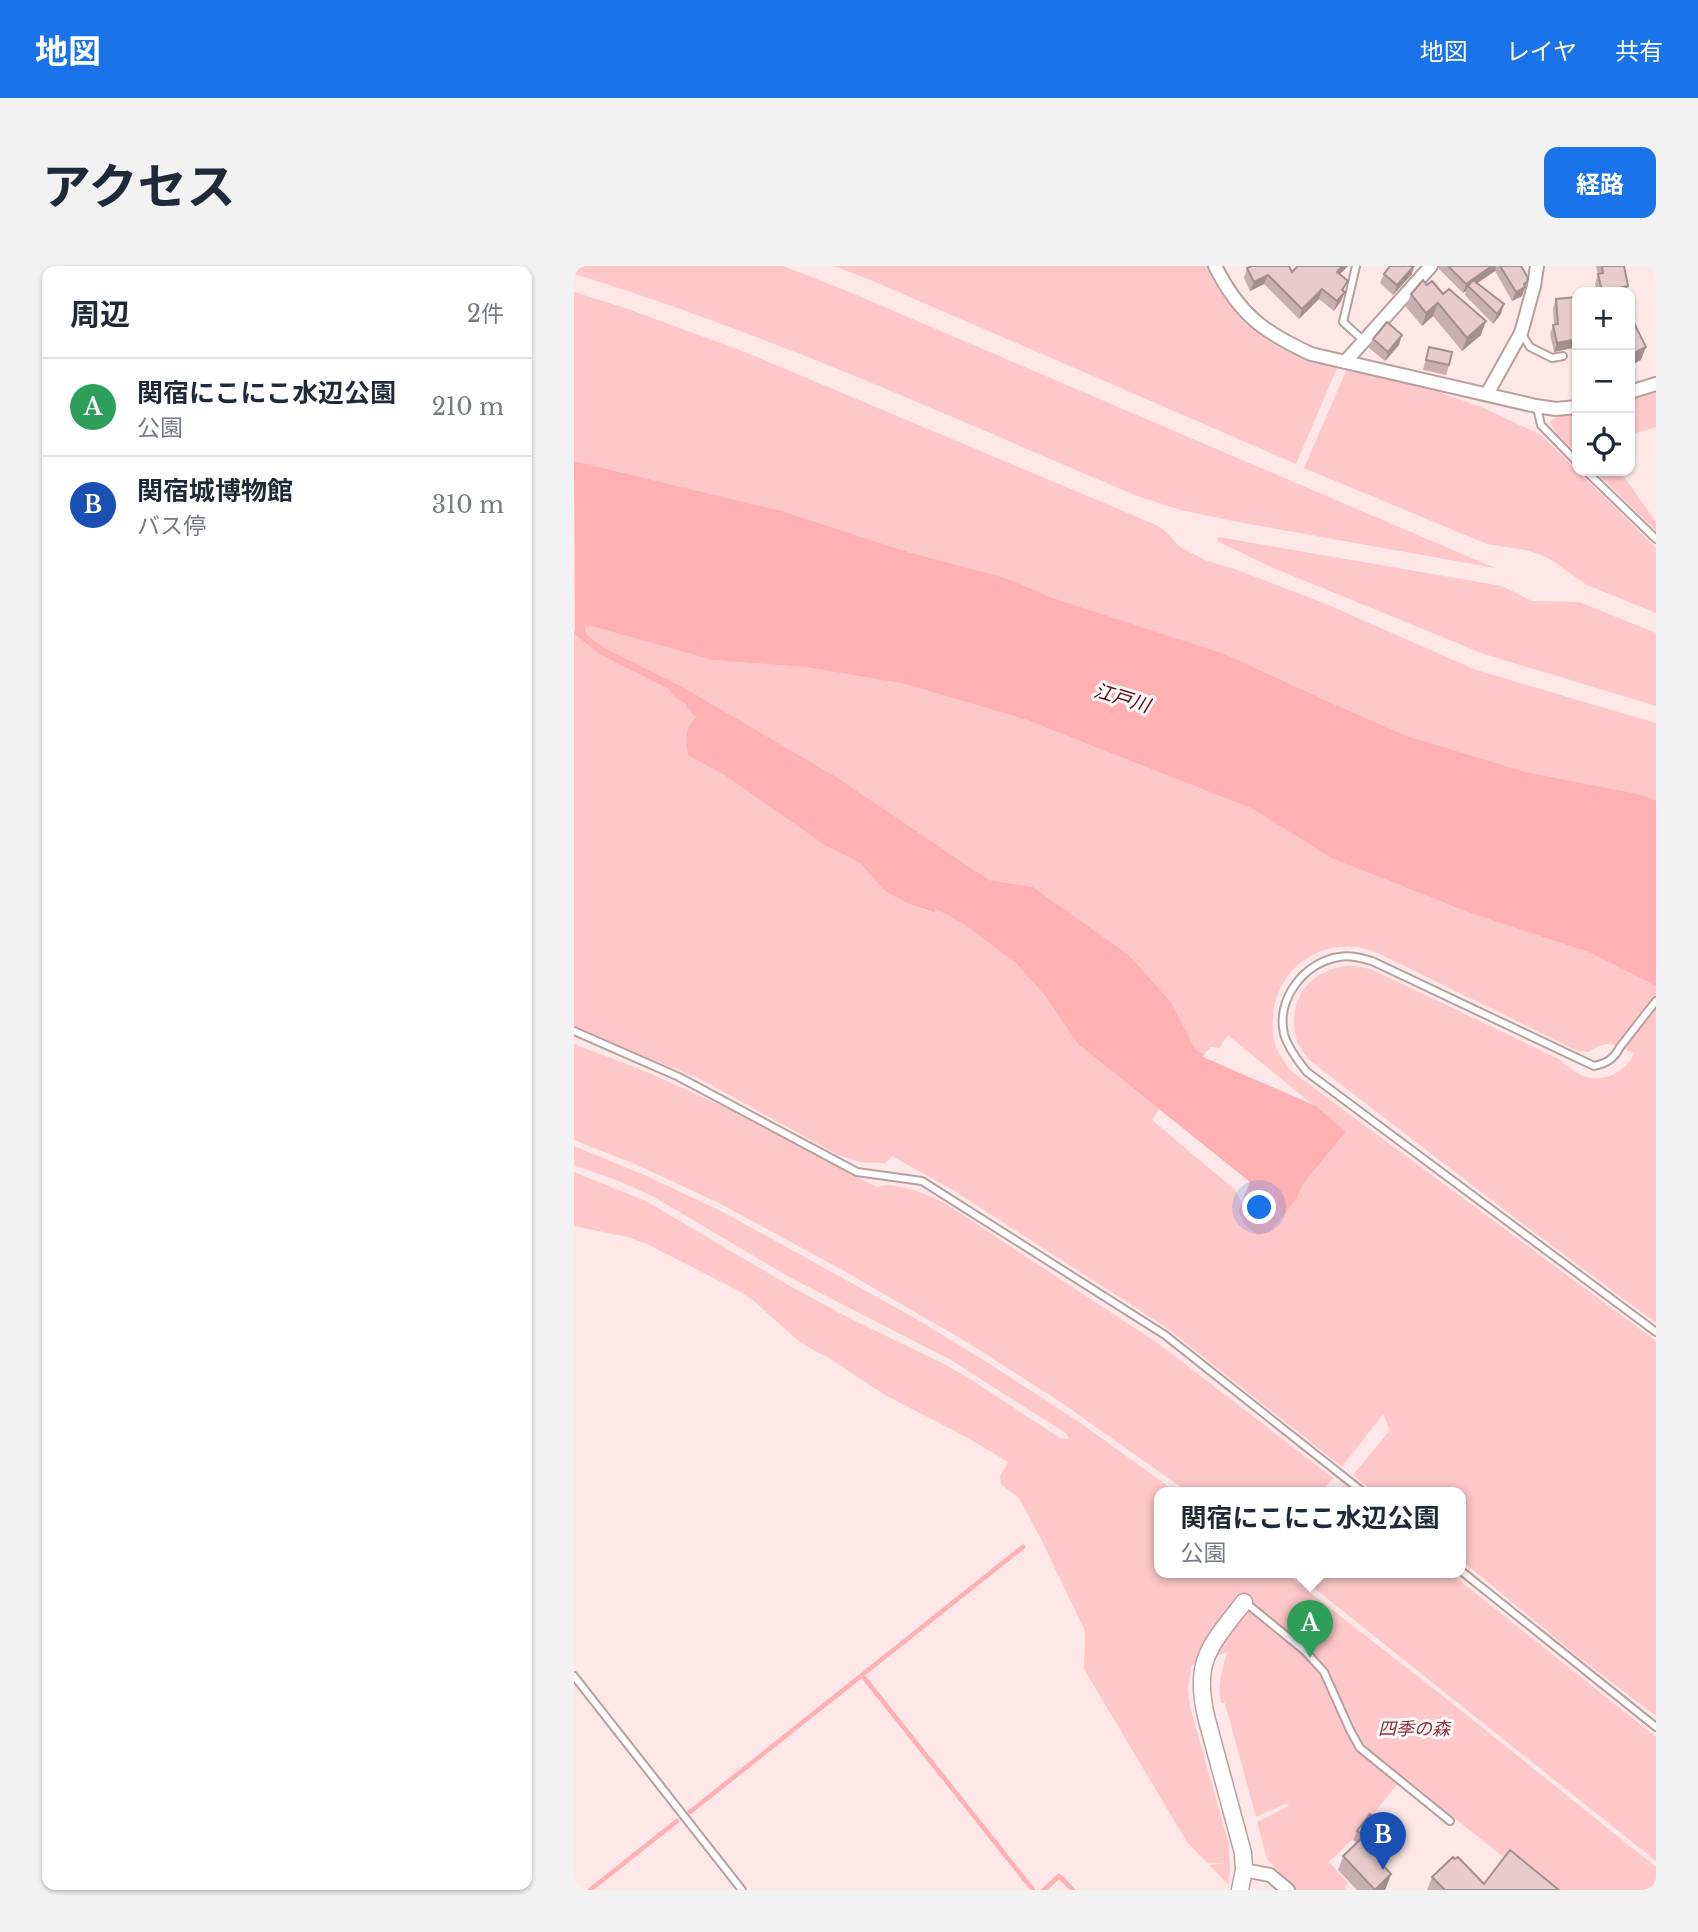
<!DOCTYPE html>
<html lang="ja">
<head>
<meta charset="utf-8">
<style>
  :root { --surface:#fff; --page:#f2f2f3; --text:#1f2937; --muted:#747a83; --line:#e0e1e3; --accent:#1a73e8 }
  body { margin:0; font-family:"Libre Baskerville","Noto Sans JP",serif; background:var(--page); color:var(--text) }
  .controls { position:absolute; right:21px; top:21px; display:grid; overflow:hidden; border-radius:14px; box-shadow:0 2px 5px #0004 }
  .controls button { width:63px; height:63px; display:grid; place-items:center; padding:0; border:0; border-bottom:2px solid var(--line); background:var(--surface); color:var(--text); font:35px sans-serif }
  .you { position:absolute; left:686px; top:942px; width:24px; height:24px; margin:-18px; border:5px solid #fff; border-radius:50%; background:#1a73e8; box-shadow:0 0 0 10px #1a73e833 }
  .badge { display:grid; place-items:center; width:46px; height:46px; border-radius:50%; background:var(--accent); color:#fff; font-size:23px; font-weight:700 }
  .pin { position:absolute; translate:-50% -58px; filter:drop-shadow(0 2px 4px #0008) }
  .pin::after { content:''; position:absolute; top:37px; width:24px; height:21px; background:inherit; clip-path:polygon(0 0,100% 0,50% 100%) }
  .popup { position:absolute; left:580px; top:1221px; width:312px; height:91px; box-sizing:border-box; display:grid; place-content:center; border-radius:14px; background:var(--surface); filter:drop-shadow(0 2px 5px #0005); font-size:23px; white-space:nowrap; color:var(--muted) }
  .popup b { font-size:26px; color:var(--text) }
  .popup::after { content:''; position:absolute; left:50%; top:100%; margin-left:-14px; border:14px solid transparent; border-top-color:var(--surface) }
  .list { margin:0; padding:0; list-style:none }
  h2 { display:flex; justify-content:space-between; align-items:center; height:91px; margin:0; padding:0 28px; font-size:30px }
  h2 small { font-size:23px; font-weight:400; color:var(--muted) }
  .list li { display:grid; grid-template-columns:46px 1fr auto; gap:21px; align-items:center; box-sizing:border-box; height:98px; padding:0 28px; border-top:2px solid var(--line) }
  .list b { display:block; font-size:26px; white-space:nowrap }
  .list p { margin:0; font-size:23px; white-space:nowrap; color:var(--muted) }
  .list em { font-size:23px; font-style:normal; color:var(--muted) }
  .icon { flex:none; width:38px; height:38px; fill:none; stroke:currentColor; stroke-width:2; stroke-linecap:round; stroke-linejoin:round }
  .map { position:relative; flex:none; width:1082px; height:1624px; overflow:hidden; border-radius:14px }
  header { display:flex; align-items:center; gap:42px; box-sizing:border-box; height:98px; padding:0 35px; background:var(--accent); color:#fff }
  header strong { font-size:33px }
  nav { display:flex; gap:38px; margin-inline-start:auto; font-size:24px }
  .intro { display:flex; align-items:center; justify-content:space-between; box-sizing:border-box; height:168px; padding:0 42px }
  h1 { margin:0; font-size:49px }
  .button { padding:18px 32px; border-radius:14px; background:var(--accent); color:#fff; font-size:24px; font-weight:700 }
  main { display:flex; gap:42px; padding:0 42px }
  aside { flex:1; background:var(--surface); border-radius:14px; box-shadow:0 2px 5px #0004 }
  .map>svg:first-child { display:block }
  .green { fill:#fec7c8 }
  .water { fill:#ffb0b3 }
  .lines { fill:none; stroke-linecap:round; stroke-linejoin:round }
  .stream { stroke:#ffb0b3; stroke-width:4.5 }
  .service-casing { stroke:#b99f9f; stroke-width:10 }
  .minor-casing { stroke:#b99f9f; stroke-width:16 }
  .tertiary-casing { stroke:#b99f9f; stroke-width:19 }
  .service { stroke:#fff; stroke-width:6 }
  .minor { stroke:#fff; stroke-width:12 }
  .tertiary { stroke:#fff; stroke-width:16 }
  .wall { fill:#c8afb0 }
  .shaded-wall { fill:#a28f90 }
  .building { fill:#e8cccd; stroke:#a28f90; stroke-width:2 }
  .labels { text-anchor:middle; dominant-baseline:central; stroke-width:6; stroke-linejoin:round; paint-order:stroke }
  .park-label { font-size:18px; font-style:italic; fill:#8b313b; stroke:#fff9f9 }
  .water-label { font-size:19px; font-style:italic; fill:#5b0016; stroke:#fff9f9 }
</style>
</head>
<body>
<header>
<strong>地図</strong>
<nav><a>地図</a><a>レイヤ</a><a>共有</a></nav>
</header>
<div class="intro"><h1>アクセス</h1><a class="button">経路</a></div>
<main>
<aside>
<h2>周辺<small>2件</small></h2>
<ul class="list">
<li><span class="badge" style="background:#2e9e5b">A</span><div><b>関宿にこにこ水辺公園</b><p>公園</p></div><em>210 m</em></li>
<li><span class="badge" style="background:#1a4fb4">B</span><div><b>関宿城博物館</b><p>バス停</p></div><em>310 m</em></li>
</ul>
</aside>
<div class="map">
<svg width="1082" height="1624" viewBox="0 0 1082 1624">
  <rect width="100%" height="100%" fill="#fde7e7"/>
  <!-- green -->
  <path class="green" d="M0,0H209L273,25L921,302L659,255L607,244L563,230C377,151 193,67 0,8Z
    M260,0H632C665,61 695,86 763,102L722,198L299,15Z
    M0,26L51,42L171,86L580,258L589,263L606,281L631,294L661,303L752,338L902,404L1082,457V534L1065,528L952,506L833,470L753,435L651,388L479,332L432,312L334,286L208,245L0,195Z
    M773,103L865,126L910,142L967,169L1082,282V347L1013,319L974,292L956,285L913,278L730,202Z
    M1082,126V161L1056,169V133Z
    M1003,148V187L984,169L976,157C980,148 994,151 1003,148Z
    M1021,205H1046L1082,256V265Z
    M644,271L928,320L958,335L1005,336L1082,367V440L910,388L697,301L643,275Z
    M17,360L138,394L229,401L331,418L450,453L679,543L757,592L896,647L1017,687L1082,720V1057L953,961L735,794C731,788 725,782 723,775C712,737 733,705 772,700C781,699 791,702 799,704L983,792C990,797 998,805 1007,809C1028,818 1052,807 1060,787C1041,779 1034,772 1015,786L1004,785L804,687C797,685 790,682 783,681C740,676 703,706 699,749C698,759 698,772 702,781C706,790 712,797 717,805L1082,1075V1450L1002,1389L887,1294L886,1226H800L779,1209L816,1164L809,1148L768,1201L593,1062L379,924L318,890L312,897L286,896L264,889L124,812L0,762V363H2L75,412L93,422L102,432L112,438V441L122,451L115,490L150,509L252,580L286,597L311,625L351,644L358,646L362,643L388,657L442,697L471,730L504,778L585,843L578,854L661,924L667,935L664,946L670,958L722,933L729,918L772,866L654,769L645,782L637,781L630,788L622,784L596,735L555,689L459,621L415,614L264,512L109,421L29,381L12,368L11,361Z
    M0,778L73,806L150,841L303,921C322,915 355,929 372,938L585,1078L759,1212L748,1226H614L488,1137L396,1078L272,1006L145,937L63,899L0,874Z
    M0,880L68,908L149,946L339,1051L419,1100L508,1158L602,1226H586V1306H710L879,1438L1082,1601V1624H971L829,1511L779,1573L755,1596L774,1617L770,1621L773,1624H722L693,1593L683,1556L715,1540L713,1537L682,1551L651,1437H647C643,1418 649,1403 653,1386L617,1400L614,1424L616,1441L655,1579L656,1605L654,1618L635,1599L653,1597H633L613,1576L510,1403L511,1365L467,1273L445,1232L427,1218L426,1210L434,1196L396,1173L311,1129L255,1092L234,1081L220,1071L180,1035L165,1025L73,978L54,971L0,960V906L72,935L216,1020L273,1051L368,1097L393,1111L486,1172L495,1173L493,1168L377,1094L217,1012L80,931L45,915L0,899Z
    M720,1306H875L1082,1471V1595Z"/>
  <!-- water -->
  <path class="water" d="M0,195L208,245L334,286L432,312L479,332L651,388L753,435L833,470L952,506L1065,528L1082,534V720L1017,687L896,647L757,592L679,543L450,453L331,418L230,401L138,394L17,360L11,361L12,368L29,381L109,421L264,512L415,614L459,621L555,689L596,735L622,784L630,788L629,791L742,840L772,866L729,918L722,933L710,949L695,966L684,969L670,958L664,945L676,916L504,778L471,730L442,697L388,657L362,643L359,646L333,637L311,625L286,597L252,580L150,509L115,490C110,474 111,463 122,451L112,441V438L102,432L93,422L25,388L1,368Z"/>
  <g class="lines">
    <!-- stream -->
    <path class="stream" d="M288,1409L459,1624
      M116,1546L449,1281
      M16,1624L103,1555
      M470,1624L485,1610L499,1624"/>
    <!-- service casing -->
    <g class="service-casing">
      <path id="service" d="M782,0L769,56L789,74
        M947,67L956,81L978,92L989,90
        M963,141L967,159L1003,196
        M1012,205L1082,273
        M1082,735L1046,781C1040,793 1033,797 1020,800L798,695C787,692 777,689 765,691C731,696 702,732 710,768C714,782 724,795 733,806L1082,1066
        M0,765L105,811L283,906L348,915L591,1069L789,1226
        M886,1304L1082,1461
        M672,1337L731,1385L750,1406L776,1464L786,1482L876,1555
        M0,1410L168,1624"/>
    </g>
    <!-- minor casing -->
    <g class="minor-casing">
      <path id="minor" d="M641,0C665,48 689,66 737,88L962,140L982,143L1003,141
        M771,96L857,0
        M1056,126L1082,118
        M913,128L947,67L960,20L963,0
        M670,1604L696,1609L714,1624"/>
    </g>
    <!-- tertiary casing -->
    <g class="tertiary-casing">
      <path id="tertiary" d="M666,1624L670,1604L669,1587L633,1454C618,1395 636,1380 670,1336"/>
    </g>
    <!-- service -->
    <use href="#service" class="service"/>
    <!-- minor -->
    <use href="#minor" class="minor"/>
    <!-- tertiary -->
    <use href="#tertiary" class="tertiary"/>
  </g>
  <!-- wall -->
  <path class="wall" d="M774,0L766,8L770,25L767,35L760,45L745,33L725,53L690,18L676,25L670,12L673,2L718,6Z
    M865,0H947L948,30L938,35L921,5L903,17L927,48L919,58L891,29L892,25L889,27L865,3Z
    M1022,0H1050L1052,26H1023L1021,18L1024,8Z
    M810,8H838L819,29L806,17Z
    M853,19L869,28L907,69L888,85L859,50L848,60L832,41L837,28Z
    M1003,31V81L980,86L976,68L979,59H980L979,42L982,33Z
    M799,73L825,79L811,95L795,82Z
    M855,81L875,99L872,109L849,104Z
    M1003,103V126L998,116Z
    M806,1556L802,1565L794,1576L808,1592L806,1597L817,1608L812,1622L811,1624H783L764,1604L769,1590L783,1577L779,1574L783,1565Z
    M858,1611L910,1618L985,1624H853Z"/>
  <!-- shaded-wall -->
  <path class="shaded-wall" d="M768,0H774L759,15L763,6Z
    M840,0L838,8L819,29L823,19Z
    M918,0H922L921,5L896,22L894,20L892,25L889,27L892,18Z
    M694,9L690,18L676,25L680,16Z
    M953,16L948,30L938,35L942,26Z
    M1054,20L1052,26H1028V25Z
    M748,23L745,33L725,53L728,43Z
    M771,26L767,35L760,45L763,35Z
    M864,37L859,50L848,60L852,47Z
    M930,38L927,48L919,58L923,48Z
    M912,55L907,69L888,85L893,72Z
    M828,69L825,79L811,95L814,86Z
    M1003,73V81L980,86L983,77Z
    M1072,81L1067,94L1056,100V89Z
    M806,1556L802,1565L789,1582L793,1572Z
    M817,1608L812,1622L811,1624H801Z"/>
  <!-- building -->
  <path class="building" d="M678,0H715L718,6L724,0H768L763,6L774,15L768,24L771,26L763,35L748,23L728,43L694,9L680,16L673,2Z
    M816,0H840L823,19L810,8Z
    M874,0H918L892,18Z
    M926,0H947L954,12L953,16L950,18L951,21L942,26Z
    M1028,0H1050L1054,20L1028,25L1024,8L1029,7Z
    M849,14L853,19L858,15L869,28L875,23L912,55L893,72L864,37L852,47L837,28Z
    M899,14L930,38L923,48L894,20Z
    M1003,31V73L983,77L979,59L984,58L982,33Z
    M1056,49L1072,81L1056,89Z
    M813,56L828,69L814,86L799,73Z
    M855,81L878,86L875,99L852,94Z
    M796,1548L806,1556L793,1572L783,1565Z
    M789,1571L808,1592L805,1595L817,1608L801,1624L769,1590Z
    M936,1584L985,1624H871L858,1611L879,1591L881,1593L884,1591L910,1618Z"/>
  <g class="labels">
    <!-- park labels -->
    <g class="park-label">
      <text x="840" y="1463">四季の森</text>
    </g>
    <!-- water labels -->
    <g class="water-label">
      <text transform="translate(548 432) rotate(17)">江戸川</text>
    </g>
  </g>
</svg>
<div class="controls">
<button>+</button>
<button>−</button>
<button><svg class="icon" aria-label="locate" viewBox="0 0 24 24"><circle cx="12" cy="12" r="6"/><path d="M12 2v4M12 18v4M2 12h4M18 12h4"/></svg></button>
</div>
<div class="you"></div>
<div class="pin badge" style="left:736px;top:1392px;background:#2e9e5b">A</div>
<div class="popup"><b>関宿にこにこ水辺公園</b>公園</div>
<div class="pin badge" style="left:809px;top:1604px;background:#1a4fb4">B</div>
</div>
</main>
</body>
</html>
